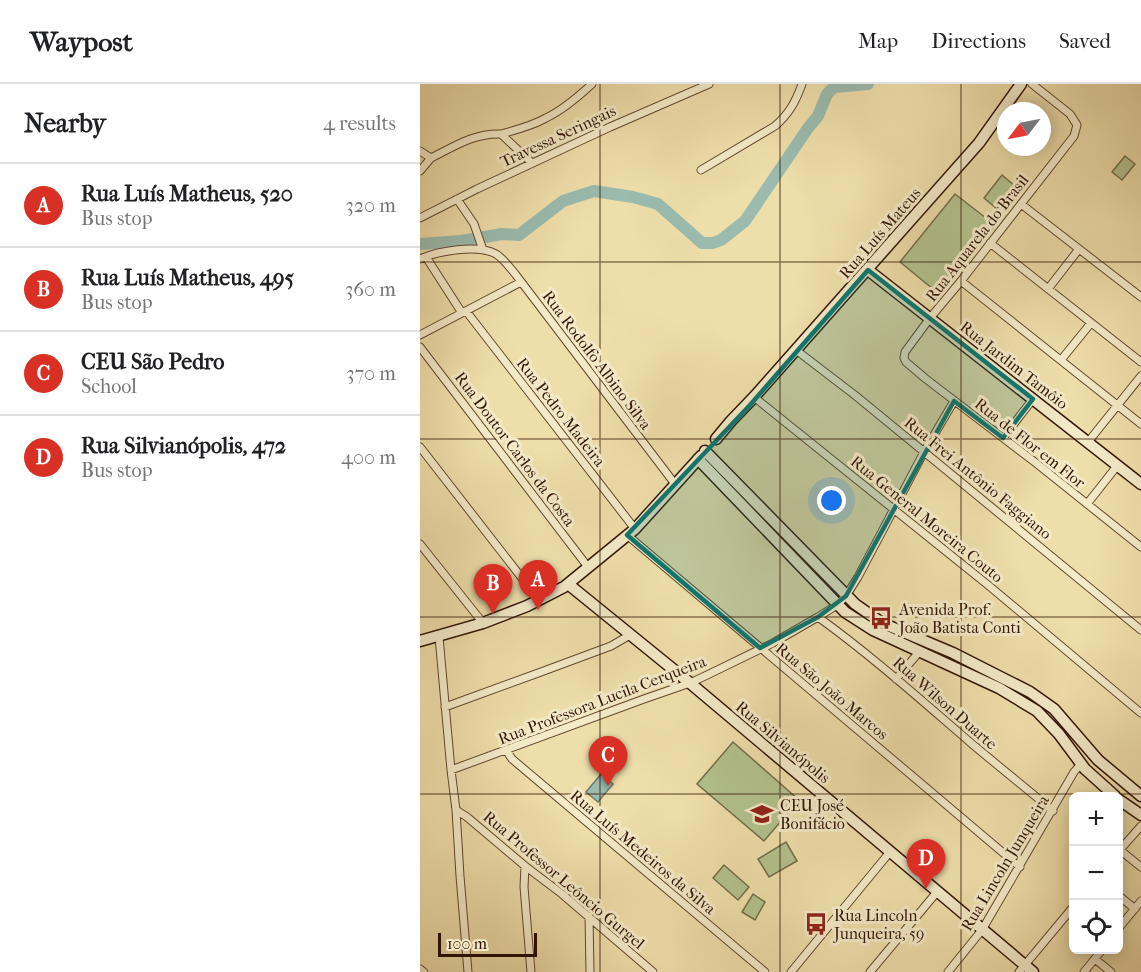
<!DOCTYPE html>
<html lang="en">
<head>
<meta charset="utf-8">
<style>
  :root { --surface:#fff; --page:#f6f6f6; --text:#202124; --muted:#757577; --line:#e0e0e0; --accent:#d93025 }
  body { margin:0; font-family:"IM FELL French Canon",serif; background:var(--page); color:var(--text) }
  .controls { position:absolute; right:18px; bottom:18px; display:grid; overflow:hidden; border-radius:9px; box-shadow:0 3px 15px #0003 }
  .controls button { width:54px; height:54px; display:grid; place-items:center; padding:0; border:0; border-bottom:2px solid var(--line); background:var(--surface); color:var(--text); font:30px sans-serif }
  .compass { position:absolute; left:577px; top:18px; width:54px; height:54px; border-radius:50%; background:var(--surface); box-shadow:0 3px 15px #0003; rotate:238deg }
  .scale { position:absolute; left:18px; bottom:15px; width:99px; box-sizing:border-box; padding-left:6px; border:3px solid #331508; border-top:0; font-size:16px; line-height:21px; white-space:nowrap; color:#331508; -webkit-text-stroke:4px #f4eac8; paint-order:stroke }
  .you { position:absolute; left:412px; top:417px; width:21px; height:21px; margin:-15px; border:4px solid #fff; border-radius:50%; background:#1a73e8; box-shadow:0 0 0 9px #1a73e833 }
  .badge { display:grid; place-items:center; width:39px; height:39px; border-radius:50%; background:var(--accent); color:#fff; font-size:20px; font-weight:700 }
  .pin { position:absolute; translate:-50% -50px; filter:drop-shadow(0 2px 3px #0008) }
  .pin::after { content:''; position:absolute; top:32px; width:21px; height:18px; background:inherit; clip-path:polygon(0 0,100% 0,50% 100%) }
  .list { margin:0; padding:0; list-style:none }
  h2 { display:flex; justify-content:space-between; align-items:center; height:78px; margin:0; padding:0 24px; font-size:26px }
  h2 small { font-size:20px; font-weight:400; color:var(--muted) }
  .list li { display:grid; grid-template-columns:39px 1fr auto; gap:18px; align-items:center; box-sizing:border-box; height:84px; padding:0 24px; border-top:2px solid var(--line) }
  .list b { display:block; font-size:22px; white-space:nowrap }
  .list p { margin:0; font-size:20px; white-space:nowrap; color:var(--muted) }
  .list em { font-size:20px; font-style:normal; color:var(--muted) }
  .icon { flex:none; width:33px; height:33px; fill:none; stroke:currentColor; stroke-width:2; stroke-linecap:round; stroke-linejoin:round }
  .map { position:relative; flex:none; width:721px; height:888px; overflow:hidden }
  header { display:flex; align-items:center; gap:36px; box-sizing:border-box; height:84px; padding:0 30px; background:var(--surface); border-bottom:2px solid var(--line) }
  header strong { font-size:28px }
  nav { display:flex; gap:33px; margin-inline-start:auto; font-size:21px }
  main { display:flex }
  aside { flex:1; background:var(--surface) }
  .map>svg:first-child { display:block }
  .green { fill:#b3c28d; stroke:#736c4a; stroke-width:1.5 }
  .water { fill:#9abbae; stroke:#71796c; stroke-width:1.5 }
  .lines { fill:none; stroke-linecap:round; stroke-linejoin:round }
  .river { stroke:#9abbae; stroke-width:12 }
  .street-casing { stroke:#624730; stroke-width:9 }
  .secondary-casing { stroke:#331508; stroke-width:13 }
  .street { stroke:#f4eac8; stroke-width:7 }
  .secondary { stroke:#f4eac8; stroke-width:10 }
  .marked { fill:#0f766e; fill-opacity:0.2; stroke:#0f766e; stroke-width:4.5; stroke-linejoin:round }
  .grid { fill:none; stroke:#331508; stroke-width:1.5; stroke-opacity:0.55 }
  .labels { text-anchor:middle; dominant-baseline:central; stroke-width:6; stroke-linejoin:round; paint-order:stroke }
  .street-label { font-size:16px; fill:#331508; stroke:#f4eac8 }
  .poi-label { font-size:16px; fill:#331508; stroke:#f4eac8; text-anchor:start }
</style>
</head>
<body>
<header>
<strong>Waypost</strong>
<nav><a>Map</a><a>Directions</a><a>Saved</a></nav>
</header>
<main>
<aside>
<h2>Nearby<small>4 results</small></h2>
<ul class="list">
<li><span class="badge">A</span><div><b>Rua Luís Matheus, 520</b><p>Bus stop</p></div><em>320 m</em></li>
<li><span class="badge">B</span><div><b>Rua Luís Matheus, 495</b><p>Bus stop</p></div><em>360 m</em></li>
<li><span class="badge">C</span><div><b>CEU São Pedro</b><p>School</p></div><em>370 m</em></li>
<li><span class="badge">D</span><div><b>Rua Silvianópolis, 472</b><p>Bus stop</p></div><em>400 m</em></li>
</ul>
</aside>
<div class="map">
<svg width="721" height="888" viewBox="0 0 721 888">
  <rect width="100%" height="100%" fill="#eedeaa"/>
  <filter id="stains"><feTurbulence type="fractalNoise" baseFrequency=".00333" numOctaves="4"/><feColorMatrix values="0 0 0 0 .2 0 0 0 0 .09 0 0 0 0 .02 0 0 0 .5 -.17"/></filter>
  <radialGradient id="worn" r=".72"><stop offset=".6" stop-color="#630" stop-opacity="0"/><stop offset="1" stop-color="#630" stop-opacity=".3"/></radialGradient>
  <!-- green -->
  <path class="green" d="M705,72L715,80L702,96L692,88Z
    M582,91L595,102L577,125L564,114Z
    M535,110L575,141L519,210L480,178Z
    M313,658L379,716L344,757L277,700Z
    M366,758L377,777L349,793L338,775Z
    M304,781L329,803L318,816L293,794Z
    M333,810L345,818L335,836L322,828Z"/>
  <!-- water -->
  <path class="water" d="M181,690L193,700L178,718L166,708Z"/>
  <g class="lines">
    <!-- river -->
    <path class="river" d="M0,160L41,157L82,150L99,151L143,117L174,107L213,113L238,120L282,159H293L301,156L325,137L388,44L398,32L407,10L414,3L448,0"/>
    <!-- street casing -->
    <g class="street-casing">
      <path id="street" d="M612,0L650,30L657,41L654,52L541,197L510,234L485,268L484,274L486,278L506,295L616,379L721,463
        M81,50C96,46 112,42 126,34C143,26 158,13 172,0
        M0,67L11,74C35,62 54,49 81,50L112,79
        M281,86L355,42C369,30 376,17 382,0
        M0,87L11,74
        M37,115L54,140L63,166
        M601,120L721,213
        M0,134L57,105L190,43L289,0
        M570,159L721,278
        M6,173L42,229
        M0,175C18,167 57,160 76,170C84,175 90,184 96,191L255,400
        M541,197L721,340
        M628,205L659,165
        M46,227L215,445
        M0,251L101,198
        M0,263L168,483
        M376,266L436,312L721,546
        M641,276L671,239
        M334,313L568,501L721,629
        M583,354L613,315
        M668,358L721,292
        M0,363L119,516
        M667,420L697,382
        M207,451L600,783
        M0,460L63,539
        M398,533C452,572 501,616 551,659C578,682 606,704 633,727
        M19,553L31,686L36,726L40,792L48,888
        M476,595L500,567
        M25,623L121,588L191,562L210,551
        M86,666L92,675L345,888
        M31,686L224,615L270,599L283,593L353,559L398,533L417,521L426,512L438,493L504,368L534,317
        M36,726L47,733L105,782L142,810L233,888
        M700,766L721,783
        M698,768L721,742
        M105,782L104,803L111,888
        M698,811L715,825
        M169,832L170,888
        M698,845L721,817
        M675,875L691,888
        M0,885L4,888
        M371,888L470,768
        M450,888L517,808
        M528,888L562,846L654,688L661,680
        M599,888L654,822
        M664,888L682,866"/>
    </g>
    <!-- secondary casing -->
    <g class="secondary-casing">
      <path id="secondary" d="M448,186L721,400
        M296,355L311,337L334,313L559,59L601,0
        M285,367L435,520L462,539L533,569L610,608L634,625L678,676L721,712
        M278,375L425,528L453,546L579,604L617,627L639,650L665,685L695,712
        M148,500L270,599L613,888
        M0,557L63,539L107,522L144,503L215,445L281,372
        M698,715L721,731"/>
    </g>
    <!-- street -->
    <use href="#street" class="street"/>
    <!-- secondary -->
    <use href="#secondary" class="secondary"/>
  </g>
  <!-- marked area -->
  <path class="marked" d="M448,186L613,315L583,354L534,317L426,512L398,533L340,564L207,451L330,321Z"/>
  <!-- grid -->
  <path class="grid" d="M180,0V888M360,0V888M541,0V888M0,178H721M0,355H721M0,533H721M0,710H721"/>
  <!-- icons -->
  <defs>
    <g id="bus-bare" transform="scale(1.8)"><path d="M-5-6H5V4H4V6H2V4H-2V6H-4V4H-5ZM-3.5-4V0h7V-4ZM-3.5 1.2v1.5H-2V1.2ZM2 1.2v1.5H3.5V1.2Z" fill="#8f2418" stroke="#f4eac8" stroke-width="2.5" paint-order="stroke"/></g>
    <g id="school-bare" transform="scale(1.8)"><path d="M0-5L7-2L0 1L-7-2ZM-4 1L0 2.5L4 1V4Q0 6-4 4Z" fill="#8f2418" stroke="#f4eac8" stroke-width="2.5" paint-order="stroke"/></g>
  </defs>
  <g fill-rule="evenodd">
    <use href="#bus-bare" x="461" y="534"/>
    <use href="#school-bare" x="342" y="730"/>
    <use href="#bus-bare" x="396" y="840"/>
  </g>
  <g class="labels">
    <!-- street labels -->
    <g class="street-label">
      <text transform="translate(138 52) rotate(-25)">Travessa Seringais</text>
      <text transform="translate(460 149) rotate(-49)">Rua Luís Mateus</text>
      <text transform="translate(557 154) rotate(-52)">Rua Aquarela do Brasil</text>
      <text transform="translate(177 276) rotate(53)">Rua Rodolfo Albino Silva</text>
      <text transform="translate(594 281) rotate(38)">Rua Jardim Tamôio</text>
      <text transform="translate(141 328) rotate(52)">Rua Pedro Madeira</text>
      <text transform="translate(610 359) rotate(38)">Rua de Flor em Flor</text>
      <text transform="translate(95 365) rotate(53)">Rua Doutor Carlos da Costa</text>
      <text transform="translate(558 394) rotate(39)">Rua Frei Antônio Faggiano</text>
      <text transform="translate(507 435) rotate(39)">Rua General Moreira Couto</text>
      <text transform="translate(412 607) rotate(40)">Rua São João Marcos</text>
      <text transform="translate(182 616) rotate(-21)">Rua Professora Lucila Cerqueira</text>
      <text transform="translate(525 619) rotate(41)">Rua Wilson Duarte</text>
      <text transform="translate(363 658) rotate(40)">Rua Silvianópolis</text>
      <text transform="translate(223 768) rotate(40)">Rua Luís Medeiros da Silva</text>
      <text transform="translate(585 779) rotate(-59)">Rua Lincoln Junqueira</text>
      <text transform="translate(144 796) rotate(40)">Rua Professor Leôncio Gurgel</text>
    </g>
    <!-- poi labels -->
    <g class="poi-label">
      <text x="479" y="525">Avenida Prof.<tspan x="479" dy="18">João Batista Conti</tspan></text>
      <text x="360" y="721">CEU José<tspan x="360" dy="18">Bonifácio</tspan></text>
      <text x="414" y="831">Rua Lincoln<tspan x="414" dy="18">Junqueira, 59</tspan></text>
    </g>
  </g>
  <rect width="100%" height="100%" filter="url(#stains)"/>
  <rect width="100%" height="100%" fill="url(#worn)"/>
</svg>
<div class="controls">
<button>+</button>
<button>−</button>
<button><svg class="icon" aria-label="locate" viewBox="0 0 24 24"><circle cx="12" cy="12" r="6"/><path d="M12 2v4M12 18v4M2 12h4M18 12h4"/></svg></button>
</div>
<svg class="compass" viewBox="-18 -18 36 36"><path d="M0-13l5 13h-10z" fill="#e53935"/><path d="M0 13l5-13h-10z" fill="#757577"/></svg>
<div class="scale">100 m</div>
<div class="you"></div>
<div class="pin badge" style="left:118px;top:526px">A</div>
<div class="pin badge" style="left:73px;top:530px">B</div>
<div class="pin badge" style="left:188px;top:702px">C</div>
<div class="pin badge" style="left:506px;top:805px">D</div>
</div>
</main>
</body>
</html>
